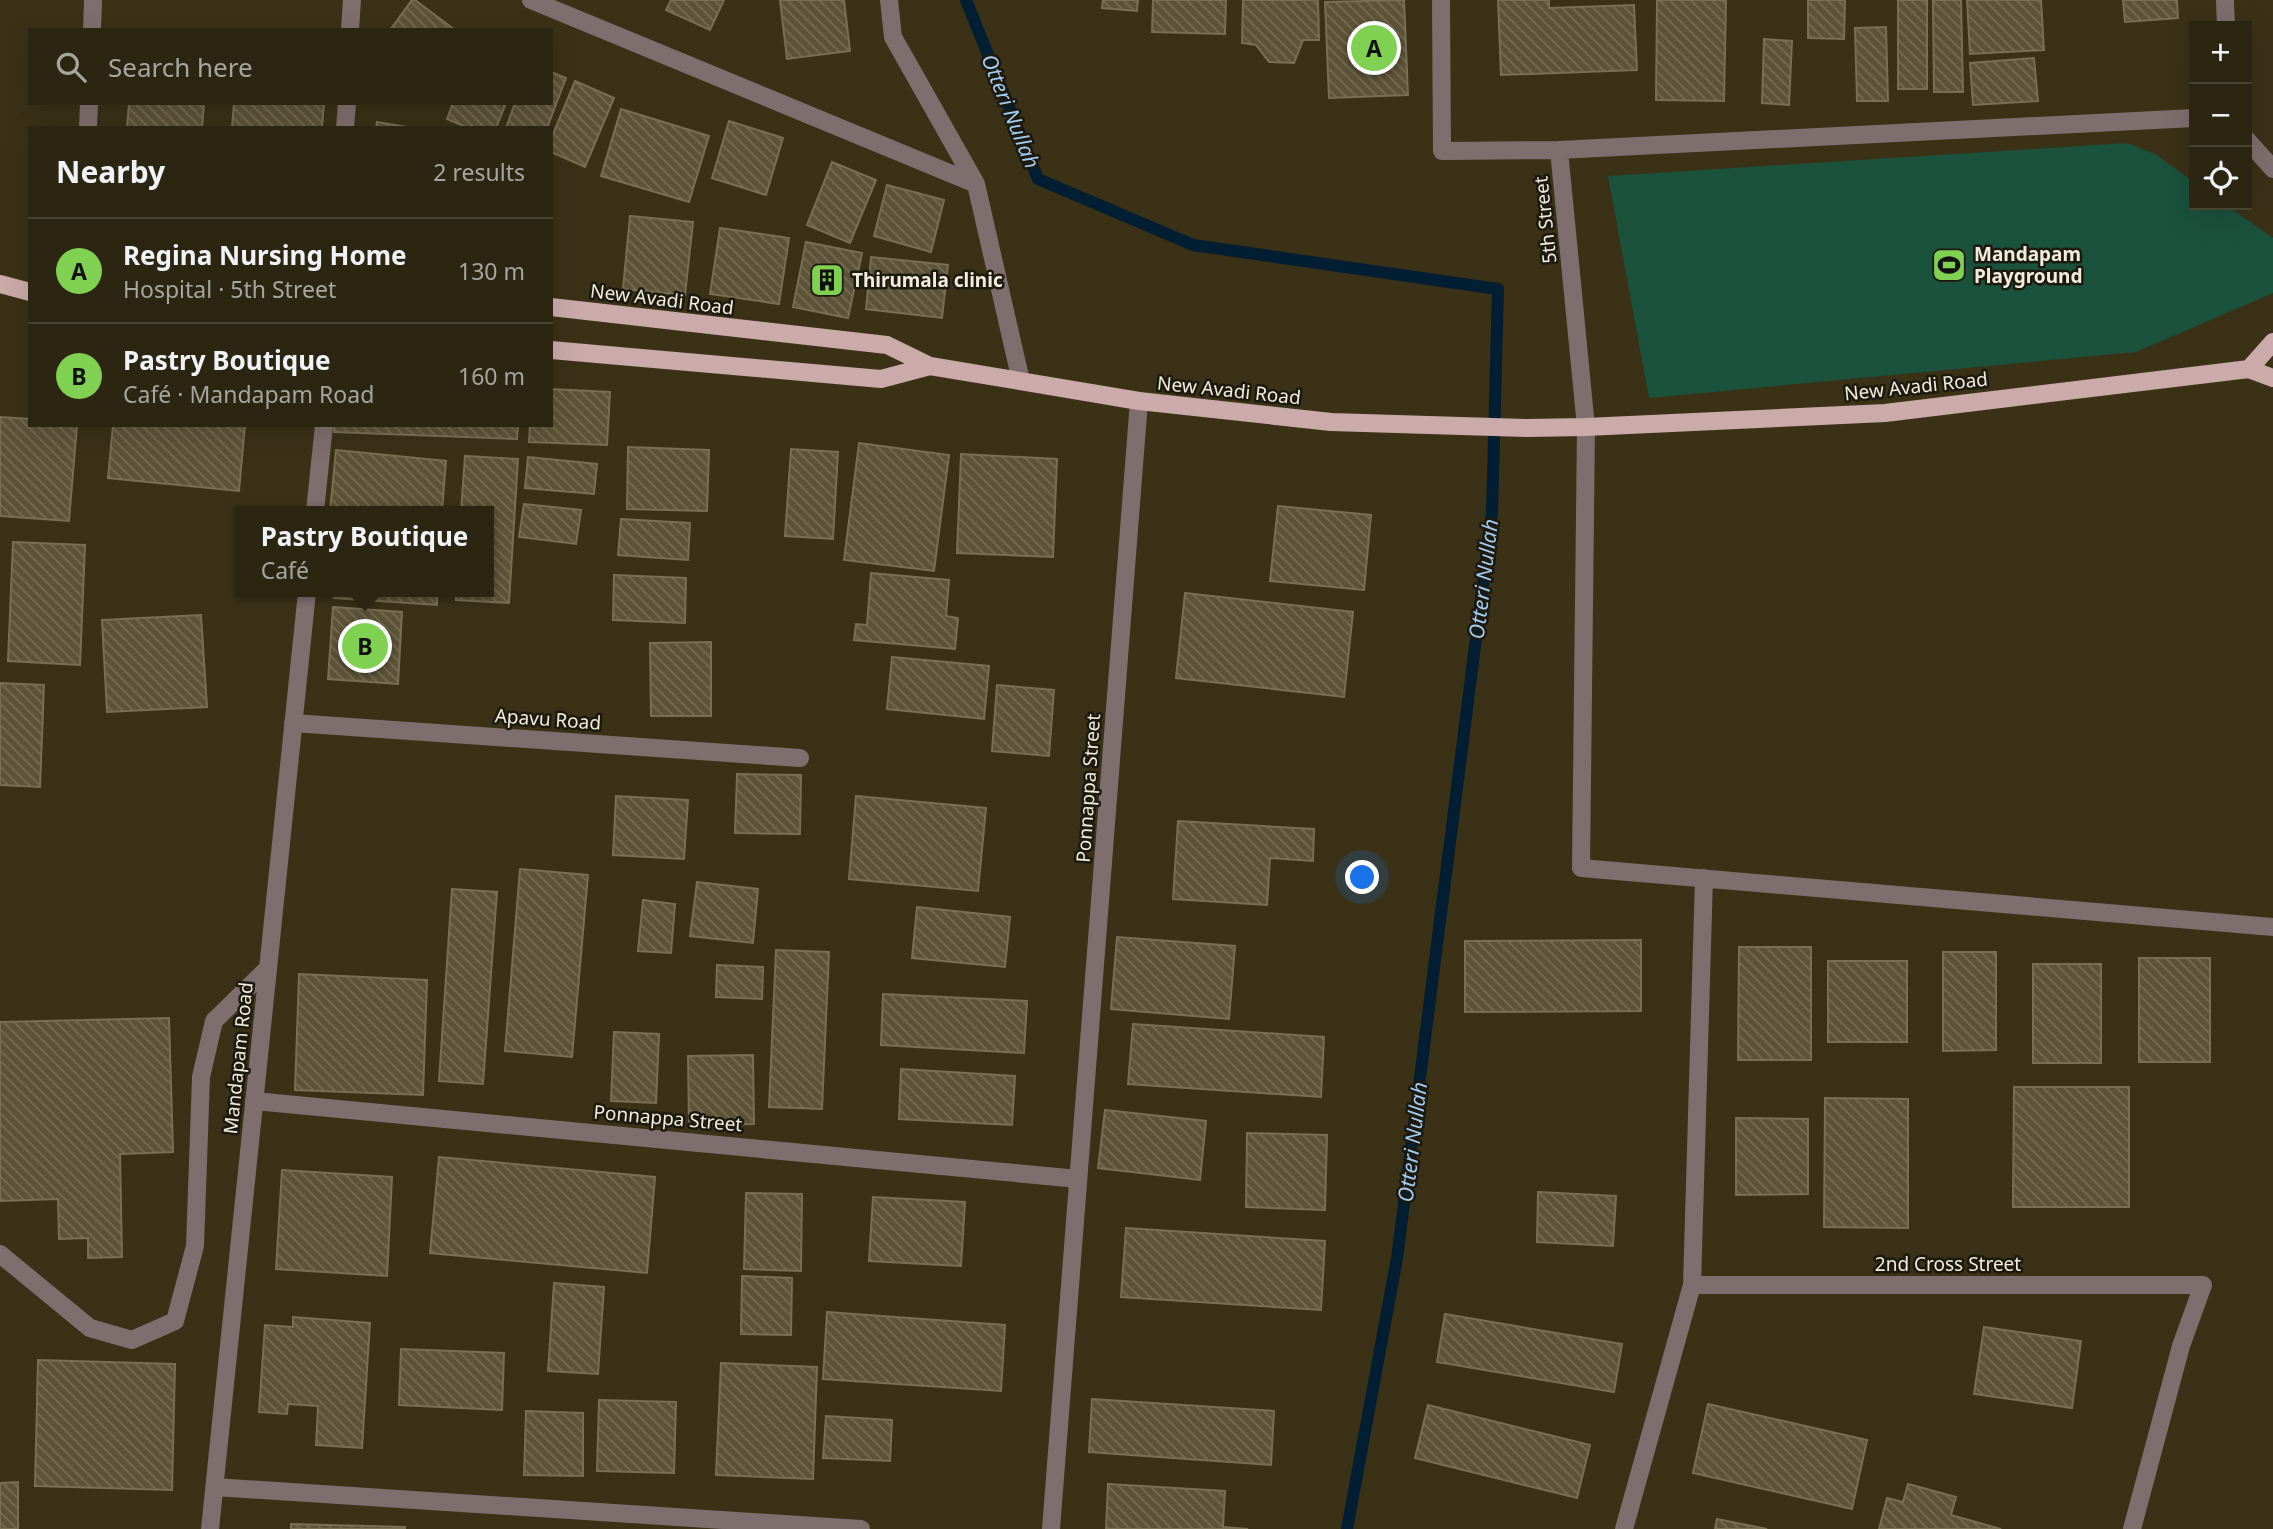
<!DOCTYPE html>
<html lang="en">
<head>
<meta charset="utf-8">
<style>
  :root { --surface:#2c2511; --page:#342d1a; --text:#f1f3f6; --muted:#a6a59f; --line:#484231; --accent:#80d051 }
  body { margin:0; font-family:"Noto Sans",sans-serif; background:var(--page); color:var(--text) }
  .controls { position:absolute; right:21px; top:21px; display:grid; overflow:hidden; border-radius:0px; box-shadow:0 7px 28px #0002 }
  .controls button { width:63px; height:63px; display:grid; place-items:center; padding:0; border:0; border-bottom:2px solid var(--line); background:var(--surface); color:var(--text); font:35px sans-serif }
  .you { position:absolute; left:1363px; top:878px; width:24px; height:24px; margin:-18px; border:5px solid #fff; border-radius:50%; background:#1a73e8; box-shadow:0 0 0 10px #1a73e833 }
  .badge { display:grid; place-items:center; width:46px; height:46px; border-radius:50%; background:var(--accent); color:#111; font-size:23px; font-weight:700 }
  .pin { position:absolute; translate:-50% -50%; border:4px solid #fff; box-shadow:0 2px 7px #0006 }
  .popup { position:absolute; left:235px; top:506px; width:259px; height:91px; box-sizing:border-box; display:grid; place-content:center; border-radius:0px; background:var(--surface); filter:drop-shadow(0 2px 5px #0005); font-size:23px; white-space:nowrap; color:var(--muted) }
  .popup b { font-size:26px; color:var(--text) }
  .popup::after { content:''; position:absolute; left:50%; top:100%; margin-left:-14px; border:14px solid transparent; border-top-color:var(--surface) }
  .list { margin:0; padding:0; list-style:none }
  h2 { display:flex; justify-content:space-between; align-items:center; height:91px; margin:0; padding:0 28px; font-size:30px }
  h2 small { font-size:23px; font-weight:400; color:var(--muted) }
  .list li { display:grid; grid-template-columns:46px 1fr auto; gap:21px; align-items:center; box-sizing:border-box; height:105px; padding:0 28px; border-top:2px solid var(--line) }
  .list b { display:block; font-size:26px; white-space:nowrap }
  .list p { margin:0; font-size:23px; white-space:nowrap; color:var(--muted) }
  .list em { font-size:23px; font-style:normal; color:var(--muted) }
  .icon { flex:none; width:38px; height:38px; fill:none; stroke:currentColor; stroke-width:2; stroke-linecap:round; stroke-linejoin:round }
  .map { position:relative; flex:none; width:2273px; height:1529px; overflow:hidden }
  .search { position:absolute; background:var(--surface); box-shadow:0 7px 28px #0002; left:28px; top:28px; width:525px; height:77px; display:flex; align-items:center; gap:18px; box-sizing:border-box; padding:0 24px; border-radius:0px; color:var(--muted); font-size:26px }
  .panel { position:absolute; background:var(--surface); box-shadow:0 7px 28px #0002; left:28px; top:126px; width:525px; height:301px; border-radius:0px }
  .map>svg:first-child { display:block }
  .green { fill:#1a523c }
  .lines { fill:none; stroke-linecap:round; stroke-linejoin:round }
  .stream { stroke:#021e33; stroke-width:12 }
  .building { fill:url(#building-back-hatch); stroke:#796f53; stroke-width:2 }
  .minor { stroke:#7e6f6e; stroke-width:18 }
  .major { stroke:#caabaa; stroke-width:18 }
  .labels { text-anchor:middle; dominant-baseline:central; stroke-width:5; stroke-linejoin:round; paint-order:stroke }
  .street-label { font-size:19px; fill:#f2ecdd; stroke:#1d190e }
  .poi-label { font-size:19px; font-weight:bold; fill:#f2ecdd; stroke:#1d190e; text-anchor:start }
  .water-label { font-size:21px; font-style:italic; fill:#a0ccf2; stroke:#1d190e }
</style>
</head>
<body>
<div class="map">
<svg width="2273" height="1529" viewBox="0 0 2273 1529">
  <defs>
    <pattern id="building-back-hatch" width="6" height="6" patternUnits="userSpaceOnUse" patternTransform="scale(1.75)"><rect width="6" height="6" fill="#5d5338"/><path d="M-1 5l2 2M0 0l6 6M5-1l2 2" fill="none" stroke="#756c54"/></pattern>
  </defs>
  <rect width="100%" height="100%" fill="#3a3117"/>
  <!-- green -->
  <path class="green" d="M2127,143L2155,154L2194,182V205H2226L2273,238V293L2136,352L1649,398L1608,176Z"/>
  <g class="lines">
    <!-- stream -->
    <path class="stream" d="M966,0L1038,179L1193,245L1498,289L1492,513L1397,1258L1347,1529"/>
  </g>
  <!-- building -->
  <path class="building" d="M412,0H415L455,30H390Z
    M671,0H724L710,30L666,10Z
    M780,0H844L850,51L787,59Z
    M1103,0H1138L1137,11L1102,8Z
    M1153,0H1226L1225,34L1152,32Z
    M1243,0H1318L1319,40H1303L1294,63L1269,62L1256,45L1242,43Z
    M1404,0L1408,95L1329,98L1325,2Z
    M1498,0H1549V8L1634,5L1637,70L1501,75Z
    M1657,0H1726L1724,101L1656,100Z
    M1808,0H1845L1844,39L1808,38Z
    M1898,0H1927V89H1898Z
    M1933,0H1961L1963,92H1934Z
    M1967,0H2041L2044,50L1970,54Z
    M2123,0H2177L2178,18L2125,22Z
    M1886,27L1888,101H1857L1855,28Z
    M1764,39L1792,41L1789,105L1762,103Z
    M2034,58L2038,101L1973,105L1970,63Z
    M551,72L566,78L547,128H506L515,103H551Z
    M575,81L614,98L585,167L551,152V139Z
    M129,103H204L202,128H127Z
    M234,103H324L322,128H232Z
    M453,103H506L496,128H468L447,119Z
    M621,109L709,136L689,202L601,176Z
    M729,121L783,138L766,195L712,178Z
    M377,122L413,128H376Z
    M832,162L876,180L850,243L807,225Z
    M887,185L944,200L931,252L874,236Z
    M630,216L693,222L685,295L623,289Z
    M720,228L789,238L779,304L710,294Z
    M806,242L862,253L848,318L793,307Z
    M871,257L948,265L942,318L866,309Z
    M551,389L610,392L607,445L529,442L530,425H551Z
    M0,417L30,419V425H77L69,521L0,516Z
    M113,425H245L239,491L108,478Z
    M334,425H518L517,439L334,432Z
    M859,443L949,455L934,571L844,560Z
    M628,447L709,450L707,511L627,509Z
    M791,449L838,452L833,539L785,536Z
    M336,450L446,461L442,511H330Z
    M961,454L1057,459L1053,557L957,553Z
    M465,456L518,459L509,603L456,600V592H489V511H461Z
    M528,457L597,464L594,494L525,488Z
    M524,504L581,510L576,544L519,537Z
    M1278,506L1371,515L1364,590L1270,581Z
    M621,519L690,523L688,560L618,555Z
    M13,542L85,545L80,665L8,661Z
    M871,573L949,580L946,616L958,618L955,649L854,640L856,624L867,625Z
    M614,575L686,578L685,623L613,620Z
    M334,592H437V605L334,598Z
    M1185,593L1353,612L1344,697L1176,678Z
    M333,607L402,612L398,684L328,679Z
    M201,615L207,707L107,712L102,620Z
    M711,642V716H651L650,643Z
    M892,657L989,666L984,719L887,709Z
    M0,683L44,685L40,787L0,785Z
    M997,685L1054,690L1049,756L992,751Z
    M737,774L801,775L800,834L735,833Z
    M616,796L688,800L684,859L613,855Z
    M856,796L986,808L978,891L849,879Z
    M1178,821L1314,829L1313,861L1270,858L1267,905L1173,899Z
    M520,869L588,875L572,1057L505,1051Z
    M697,882L758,889L753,943L690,936Z
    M452,889L497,892L483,1084L439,1081Z
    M643,900L675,904L671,953L638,951Z
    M917,907L1010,917L1005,967L912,958Z
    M1117,937L1235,946L1229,1019L1111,1009Z
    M1641,940V1011L1465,1012V941Z
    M1739,947H1811V1060H1738Z
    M776,950L829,952L822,1109L769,1107Z
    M1943,952H1996V1050L1943,1051Z
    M2139,958H2210V1062H2139Z
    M1828,961H1907V1042H1828Z
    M2033,964H2101V1063H2033Z
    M717,965L763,967L762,999L716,997Z
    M299,974L427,980L423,1095L295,1090Z
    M883,994L1027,1001L1024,1053L881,1045Z
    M169,1018L173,1152L120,1154L122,1257L88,1258V1238L59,1239L58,1199L0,1201V1022Z
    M1133,1024L1324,1037L1321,1097L1128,1084Z
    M614,1032L659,1034L656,1103L611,1101Z
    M753,1055L754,1124L689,1125L688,1056Z
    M901,1069L1015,1076L1012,1125L899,1119Z
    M2014,1087H2129V1207H2013Z
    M1825,1098L1908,1099V1228L1824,1227Z
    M1105,1110L1206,1121L1200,1180L1098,1168Z
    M1736,1118L1808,1119V1194L1736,1195Z
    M1247,1133L1327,1135L1325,1210L1246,1207Z
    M439,1157L655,1177L647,1273L430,1253Z
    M282,1170L392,1177L387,1276L276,1269Z
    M1538,1192L1616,1196L1613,1246L1537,1242Z
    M746,1193L802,1194L801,1271L744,1269Z
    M873,1197L965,1202L961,1266L869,1261Z
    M1126,1228L1325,1241L1321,1310L1121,1297Z
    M742,1276L792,1278L791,1335L741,1334Z
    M554,1283L604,1287L598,1374L548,1371Z
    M827,1312L1005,1325L1001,1391L823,1379Z
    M1445,1314L1622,1344L1614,1392L1437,1362Z
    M293,1317L370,1323L362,1448L316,1445L318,1406L288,1404L287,1414L259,1412L265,1325L293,1327Z
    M1984,1327L2081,1341L2072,1408L1974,1394Z
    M401,1349L504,1353L502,1410L399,1405Z
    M38,1360L175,1364L172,1490L35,1486Z
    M721,1363L817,1367L813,1479L716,1475Z
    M1092,1399L1274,1411L1271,1465L1089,1452Z
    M599,1400L676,1402L674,1473L597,1471Z
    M1708,1404L1867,1440L1852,1509L1693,1473Z
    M1428,1405L1590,1445L1577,1498L1415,1458Z
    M526,1411L583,1413V1476L524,1475Z
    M826,1416L892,1420L890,1461L823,1458Z
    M18,1482V1529H0V1483Z
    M1108,1484L1225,1491L1223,1527L1248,1529H1106Z
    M1908,1484L1956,1497L1951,1515L2001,1529H1879L1887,1498L1903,1502Z
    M1717,1519L1767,1529H1715Z
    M291,1524L405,1527V1529H291Z"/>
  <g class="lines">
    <!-- minor -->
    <path class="minor" d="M531,0L976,184
      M889,0L893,37L976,184L1021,381
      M1441,0L1442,151L1559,150L1586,427L1581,868L2273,927
      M2225,0L2226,26
      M92,30L93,0
      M350,30L352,0
      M88,128L89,103
      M345,128L347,103
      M2247,140L2273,169
      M1559,150L2194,118
      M315,511L324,425
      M293,723L800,758
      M254,1101L1078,1179
      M0,1254L90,1328L132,1340L175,1321L195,1246L201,1077L214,1021L268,968
      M1692,1285H2203L2181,1346L2132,1529
      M215,1487L861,1529
      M210,1529L307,592
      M1051,1529L1139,401
      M1624,1529L1692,1285L1704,878"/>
    <!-- major -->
    <path class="major" d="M0,284L30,292
      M551,307L887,345L930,366L1139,401L1331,422L1527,428L1586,427L1885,413L2249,369L2273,378
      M551,350L881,379L930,366
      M2249,369L2273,342"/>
  </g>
  <!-- icons -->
  <defs>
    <g id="stadium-square" transform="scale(1.75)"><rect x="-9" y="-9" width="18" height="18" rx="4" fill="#80d051" stroke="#1d190e"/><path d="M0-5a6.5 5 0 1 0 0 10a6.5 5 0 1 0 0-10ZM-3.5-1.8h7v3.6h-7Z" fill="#111"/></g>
    <g id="building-square" transform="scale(1.75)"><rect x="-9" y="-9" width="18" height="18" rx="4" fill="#80d051" stroke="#1d190e"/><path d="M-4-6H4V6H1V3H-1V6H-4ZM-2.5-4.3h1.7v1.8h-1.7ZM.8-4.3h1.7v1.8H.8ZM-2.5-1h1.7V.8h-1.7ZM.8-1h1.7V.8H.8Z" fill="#111"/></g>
  </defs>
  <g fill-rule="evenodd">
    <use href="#stadium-square" x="1949" y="265"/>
    <use href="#building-square" x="827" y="280"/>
  </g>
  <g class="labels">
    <!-- street labels -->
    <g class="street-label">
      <text transform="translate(1545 220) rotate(-96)">5th Street</text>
      <text transform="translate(662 299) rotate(7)">New Avadi Road</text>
      <text transform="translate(1916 386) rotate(-6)">New Avadi Road</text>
      <text transform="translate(1229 390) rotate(6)">New Avadi Road</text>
      <text transform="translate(548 719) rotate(4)">Apavu Road</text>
      <text transform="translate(1088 788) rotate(-86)">Ponnappa Street</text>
      <text transform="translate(238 1058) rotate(-84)">Mandapam Road</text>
      <text transform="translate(668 1118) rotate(5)">Ponnappa Street</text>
      <text x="1948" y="1264">2nd Cross Street</text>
    </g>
    <!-- poi labels -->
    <g class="poi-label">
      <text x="1974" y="254">Mandapam<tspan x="1974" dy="22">Playground</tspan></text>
      <text x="852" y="280">Thirumala clinic</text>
    </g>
    <!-- water labels -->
    <g class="water-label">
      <text transform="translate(1011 111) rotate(68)">Otteri Nullah</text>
      <text transform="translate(1483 579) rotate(-83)">Otteri Nullah</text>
      <text transform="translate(1412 1142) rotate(-83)">Otteri Nullah</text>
    </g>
  </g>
</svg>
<div class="controls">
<button>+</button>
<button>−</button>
<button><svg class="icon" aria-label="locate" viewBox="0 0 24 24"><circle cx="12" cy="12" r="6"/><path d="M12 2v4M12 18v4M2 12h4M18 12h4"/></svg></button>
</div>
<div class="you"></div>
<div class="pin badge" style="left:1374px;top:48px">A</div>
<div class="pin badge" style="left:365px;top:646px">B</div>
<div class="popup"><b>Pastry Boutique</b>Café</div>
<div class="search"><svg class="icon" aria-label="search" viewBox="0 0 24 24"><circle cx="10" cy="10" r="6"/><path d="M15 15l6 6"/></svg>Search here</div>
<section class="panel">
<h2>Nearby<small>2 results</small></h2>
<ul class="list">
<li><span class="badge">A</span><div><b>Regina Nursing Home</b><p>Hospital · 5th Street</p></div><em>130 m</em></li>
<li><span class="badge">B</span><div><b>Pastry Boutique</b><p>Café · Mandapam Road</p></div><em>160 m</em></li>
</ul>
</section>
</div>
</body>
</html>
